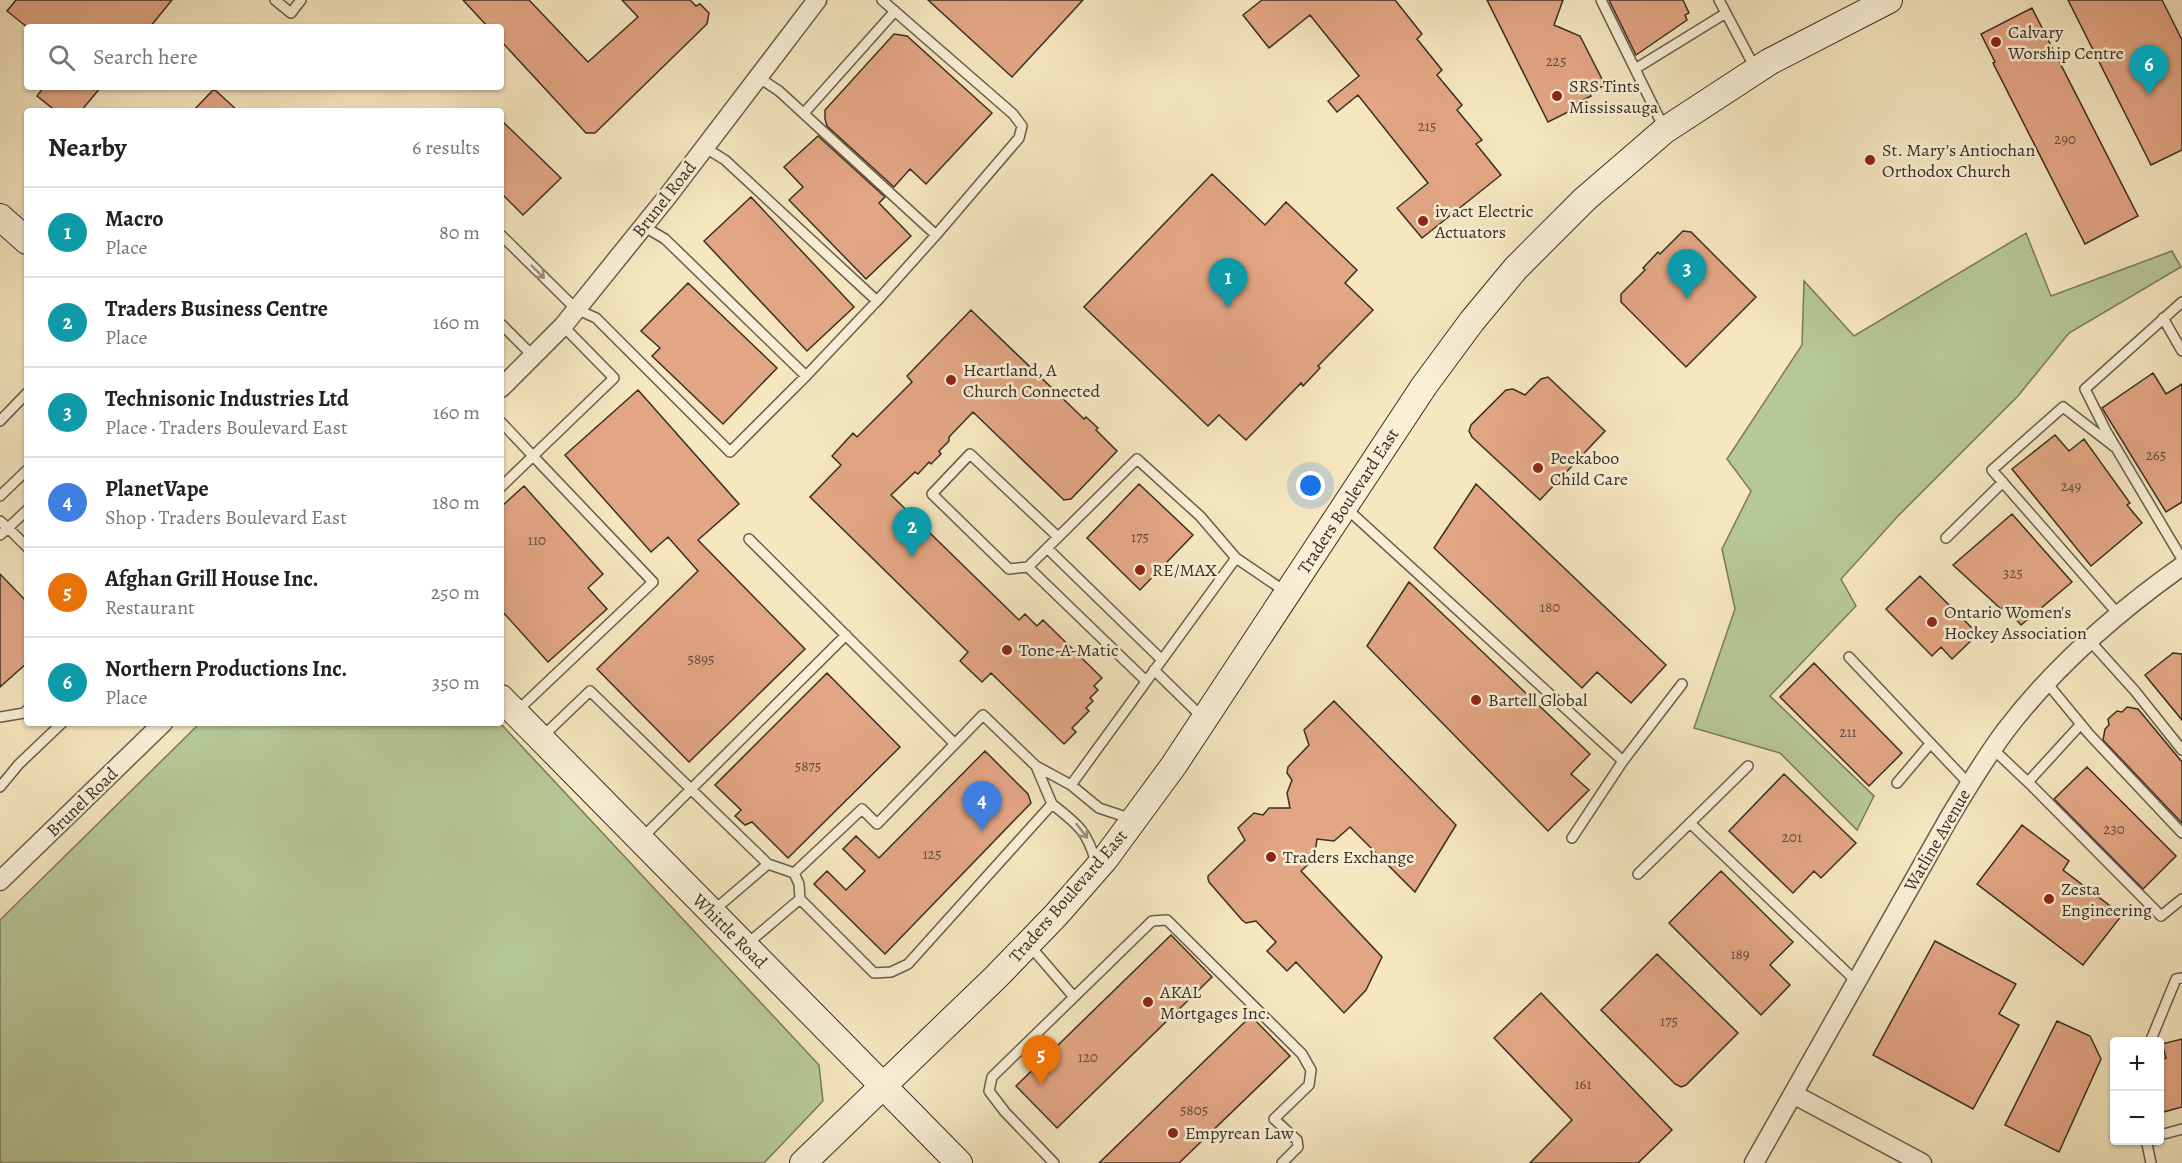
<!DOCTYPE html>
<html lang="en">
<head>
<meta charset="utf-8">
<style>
  :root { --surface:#fff; --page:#f2f2f2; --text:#222; --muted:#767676; --line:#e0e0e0; --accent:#8f2418 }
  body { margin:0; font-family:Alegreya,serif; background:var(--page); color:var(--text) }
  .controls { position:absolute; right:18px; bottom:18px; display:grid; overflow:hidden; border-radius:6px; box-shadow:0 2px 4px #0004 }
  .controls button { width:54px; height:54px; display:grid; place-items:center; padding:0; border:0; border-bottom:2px solid var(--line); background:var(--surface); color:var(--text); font:30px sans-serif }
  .you { position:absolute; left:1311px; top:486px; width:21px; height:21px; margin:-15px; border:4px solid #fff; border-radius:50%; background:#1a73e8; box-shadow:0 0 0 9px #1a73e833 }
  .badge { display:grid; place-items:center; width:39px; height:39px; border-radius:50%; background:var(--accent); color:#fff; font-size:20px; font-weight:700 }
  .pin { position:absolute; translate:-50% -50px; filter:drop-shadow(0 2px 3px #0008) }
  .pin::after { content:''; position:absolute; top:32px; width:21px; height:18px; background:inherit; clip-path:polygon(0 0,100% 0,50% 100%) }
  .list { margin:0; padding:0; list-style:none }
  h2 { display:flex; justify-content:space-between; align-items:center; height:78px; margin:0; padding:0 24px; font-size:26px }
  h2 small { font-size:20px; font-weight:400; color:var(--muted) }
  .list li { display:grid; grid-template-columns:39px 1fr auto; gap:18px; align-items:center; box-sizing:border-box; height:90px; padding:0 24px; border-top:2px solid var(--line) }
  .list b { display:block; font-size:22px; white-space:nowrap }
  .list p { margin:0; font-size:20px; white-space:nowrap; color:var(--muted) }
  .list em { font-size:20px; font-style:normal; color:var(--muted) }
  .icon { flex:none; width:33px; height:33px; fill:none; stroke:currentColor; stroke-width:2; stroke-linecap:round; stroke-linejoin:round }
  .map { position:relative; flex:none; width:2182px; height:1163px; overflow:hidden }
  .search { position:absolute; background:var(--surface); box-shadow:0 2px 4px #0004; left:24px; top:24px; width:480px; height:66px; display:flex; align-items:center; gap:15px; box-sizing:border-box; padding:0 21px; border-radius:6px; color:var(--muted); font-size:22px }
  .panel { position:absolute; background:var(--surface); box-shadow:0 2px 4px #0004; left:24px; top:108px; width:480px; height:618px; border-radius:6px }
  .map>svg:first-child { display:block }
  .green { fill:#b7c797; stroke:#787b5e; stroke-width:1.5 }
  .building { fill:#e3a684; stroke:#392f24; stroke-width:1.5 }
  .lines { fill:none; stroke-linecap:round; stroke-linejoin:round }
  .lane-casing { stroke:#685d4b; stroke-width:12 }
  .street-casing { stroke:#685d4b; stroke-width:21 }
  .secondary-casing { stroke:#392f24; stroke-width:28 }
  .lane { stroke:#f9efd6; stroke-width:9 }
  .street { stroke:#f9efd6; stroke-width:18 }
  .secondary { stroke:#f9efd6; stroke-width:26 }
  .oneway { stroke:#998f7d }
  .poi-dot { fill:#8f2418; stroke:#f9efd6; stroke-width:2 }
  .labels { text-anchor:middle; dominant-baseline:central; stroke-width:5; stroke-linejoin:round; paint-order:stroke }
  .number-label { font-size:15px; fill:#644d3c }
  .poi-label { font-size:18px; fill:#392f24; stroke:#f9efd6; text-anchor:start }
  .street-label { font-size:18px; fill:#392f24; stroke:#f9efd6 }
</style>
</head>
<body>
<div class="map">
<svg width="2182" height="1163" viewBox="0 0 2182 1163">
  <rect width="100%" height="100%" fill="#f6e7c0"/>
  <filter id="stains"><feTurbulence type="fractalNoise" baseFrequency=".00333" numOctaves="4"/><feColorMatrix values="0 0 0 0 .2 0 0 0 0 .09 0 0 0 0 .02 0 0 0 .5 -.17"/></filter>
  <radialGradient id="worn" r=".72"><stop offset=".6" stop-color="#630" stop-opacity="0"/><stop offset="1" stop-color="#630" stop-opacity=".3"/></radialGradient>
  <!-- green -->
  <path class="green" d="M2026,233L2051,296L2172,251L2181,267L2069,333L2018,396L1898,516L1841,579L1856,606L1770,696L1874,796L1857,830L1780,753L1694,728L1735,609L1722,549L1751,491L1727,459L1802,345L1804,281L1854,336Z
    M200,723H500L819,1065L823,1101L764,1163H0V920Z"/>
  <!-- building -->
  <path class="building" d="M16,0H172L150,27H27L7,11Z
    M463,0H529L588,62L638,17L622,0H690L696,6L700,4L709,13L707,24L595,133H586L501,41V27H488Z
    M928,0H1083L1012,77Z
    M1262,0H1395L1422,34L1417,39L1442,70L1437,75L1462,105L1457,110L1482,140L1476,144L1501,175L1422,238L1397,208L1428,183L1358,95L1337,112L1328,101L1359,76L1310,15L1269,48L1243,15Z
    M1487,0H1563L1554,25L1580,36L1605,85L1590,93L1591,96L1577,103L1578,107L1548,122Z
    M1609,0H1683L1689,13L1685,15L1687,20L1636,55Z
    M2068,0H2162L2182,40V150L2151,165Z
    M2032,8L2138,216L2085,244L1993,63L1995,62L1981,34Z
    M894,34L907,36L992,113L926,184L910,169L894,187L827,126L825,119V110Z
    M44,87H101L81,111H56L37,96Z
    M214,89L238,111H193Z
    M501,120L561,178L523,215L501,193Z
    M818,136L885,197L879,203L911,236L866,279L789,200L803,187L784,167Z
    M1212,174L1265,225L1286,202L1357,270L1345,283L1373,310L1318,366L1320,368L1303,386L1301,383L1246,440L1219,415L1208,426L1084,307Z
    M751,197L854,307L807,351L704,241Z
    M1683,231L1691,232L1756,297L1686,367L1621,302V294L1645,270L1643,268L1658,252L1660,254Z
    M688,283L777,368L723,424L652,356L660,348L641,331Z
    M971,310L1084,419L1086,417L1098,428L1096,430L1117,451L1071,499L1064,500L973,412L949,437V441L939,451L941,454L931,464L929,462L918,474L915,472L891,495L1019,620L1025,614L1037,626L1043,620L1102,678L1094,686L1098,690L1090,698L1093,701L1086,708L1089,711L1072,728L1076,732L1064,744L991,673L982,682L960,661L968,652L810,497L841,465L832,456L853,433L857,437L912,382L907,376Z
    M2153,373L2166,394L2182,384V502L2166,512L2102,408Z
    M1548,377L1605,431L1540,500L1472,437L1469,431L1471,425L1506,390L1513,389L1525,395L1541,379Z
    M638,390L739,504L698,540L805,649L689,762L597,669L698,571L668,537L651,552L565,455Z
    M2055,435L2069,451L2084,439L2130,503L2127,505L2142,523L2091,566L2012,469Z
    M1139,484L1193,535L1140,590L1087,538Z
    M1476,484L1666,665L1631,703L1597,672L1582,688L1434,548Z
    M524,486L603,574L588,588L607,609L548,662L501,610V507Z
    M2012,514L2072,582L2021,625L2004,606L2001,609L1953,565Z
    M0,574L27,602V663L0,687Z
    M1920,576L1978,634L1952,659L1941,647L1932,656L1886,609Z
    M1409,582L1590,754L1571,774L1589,790L1548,831L1367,646Z
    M2173,653L2182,654V720L2145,675Z
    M1814,663L1902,753L1869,786L1780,697Z
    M827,673L900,747L788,858L752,822L745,825L735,816L741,810L715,785Z
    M1334,701L1456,825L1415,892L1350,827L1334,841L1317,839L1314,859L1301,871L1382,957L1366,990L1344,1013L1296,962L1287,971L1267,951L1276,942L1256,921L1246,923L1242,920L1209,882L1208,879V876L1245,840L1238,828L1254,813L1263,815L1269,808H1290L1287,793L1292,780L1287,773L1288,767L1309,745L1304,730Z
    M2127,707L2138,709L2182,762V823L2103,740L2105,729L2109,725L2108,719L2117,711L2122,712Z
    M985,751L1028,794L1031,803L885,954L814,884L827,871L846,890L865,871L843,849L856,836L879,858Z
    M2087,767L2176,856L2143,889L2054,799Z
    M1784,774L1856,843L1821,878L1814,871L1793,893L1729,831Z
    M2022,825L2069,861L2063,870L2122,915L2083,965L1977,884Z
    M1721,871L1793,942L1770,965L1790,985L1761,1015L1669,923Z
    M1171,935L1212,977L1057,1128L1016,1086Z
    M1935,941L2016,984L1999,1014L2019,1025L1973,1109L1873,1055Z
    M1657,954L1738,1033L1686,1085L1681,1087L1675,1084L1601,1010Z
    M1541,993L1672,1130L1638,1163H1530L1572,1120L1494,1038Z
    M1251,1016L1290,1056L1179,1163H1099Z
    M2057,1021L2090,1036L2101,1059L2059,1152L2005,1125Z
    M2182,1039V1107L2160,1113V1060L2166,1058L2162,1044Z"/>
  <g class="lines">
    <!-- lane casing -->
    <g class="lane-casing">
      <path id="lane" d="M275,0L291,13L301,0
        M1601,0L1664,128
        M1719,0L1756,70
        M1635,69L1726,13
        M758,77L779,91L936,235L1019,138L1022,126L1013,114L882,0
        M804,113L895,11
        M704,147L725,160L877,301L936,235
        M643,226L665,239L806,376
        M501,235L576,309L596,318L730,452L806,376L877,301
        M2182,302L2085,389L2106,431L2182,559
        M2163,318L2182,351
        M501,324L533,356
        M0,421L27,393
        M501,422L533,456L501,487
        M2116,448L2063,407L1992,470L2119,615
        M0,496L27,470
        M1346,508L1623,761L1682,684
        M27,510L8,528L27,547
        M0,521L8,528L0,535
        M1946,538L2003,482
        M749,539L955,744
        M1047,548L1162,660
        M1028,567L1009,569L932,494L970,454L1058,537
        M2089,640L2135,691L2182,750
        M1849,657L1970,785
        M1154,670L1203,718
        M1146,681L1028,567L1137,459L1200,516L1236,558
        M2047,683L2089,734L2182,833
        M517,711L653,582L533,456L614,378L563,326
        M0,717L24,713L27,710
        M542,737L590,691L768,864L794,873L799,884L800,899L874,973L891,972L908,964L1052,804L1036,766L1071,785L1236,558L1286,592
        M1993,749L2033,787L2161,916L2182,899
        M1748,766L1690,823L1857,982
        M2028,782L2081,724
        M1897,783L1930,744
        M1071,785L1099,808L1132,819
        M0,787L19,764L62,723
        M1052,804C1077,824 1087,830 1096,863
        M642,838L846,635
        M1572,838L1623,761
        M794,873L862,809L877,824L983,715L1036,766
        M1638,874L1690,823
        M713,911L768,864
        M747,944L800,899
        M1030,946L1074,997
        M2150,1042L2176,979L2182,978
        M2160,1135L2182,1129
        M1054,1163L1005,1112L989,1091L992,1077L1152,921L1167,920L1302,1054L1311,1070L1309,1085L1274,1119L1297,1140L1298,1147L1282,1163
        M2151,1163L2147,1144L2152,1140"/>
    </g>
    <!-- street casing -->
    <g class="street-casing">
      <path id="street" d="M501,388L563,326L667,197L817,0
        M0,881L163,723
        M1793,1094L1922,1163
        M1754,1163L1949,818C1967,788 1985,758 2006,730C2055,666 2117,612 2182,566"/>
    </g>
    <!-- secondary casing -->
    <g class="secondary-casing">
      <path id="secondary" d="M0,217L27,241
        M501,698L959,1163
        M803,1163L996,977L1056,915L1105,859L1174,765L1424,386L1472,321L1516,268L1585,199L1665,130L1769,62L1889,0"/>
    </g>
    <!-- lane -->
    <use href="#lane" class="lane"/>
    <!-- street -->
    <use href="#street" class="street"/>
    <!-- secondary -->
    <use href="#secondary" class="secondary"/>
  </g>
  <!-- one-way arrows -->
  <defs><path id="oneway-shaft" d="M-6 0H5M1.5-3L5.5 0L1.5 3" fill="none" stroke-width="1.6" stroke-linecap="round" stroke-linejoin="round" transform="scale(1.5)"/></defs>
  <g class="oneway">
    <use href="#oneway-shaft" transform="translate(538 272) rotate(45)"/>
    <use href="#oneway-shaft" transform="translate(1082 831) rotate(52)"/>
  </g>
  <!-- markers -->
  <g class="poi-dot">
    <circle cx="1996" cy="42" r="6"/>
    <circle cx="1557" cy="96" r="6"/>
    <circle cx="1870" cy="160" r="6"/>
    <circle cx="1423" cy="221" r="6"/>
    <circle cx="951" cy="380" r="6"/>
    <circle cx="1538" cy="468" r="6"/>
    <circle cx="1140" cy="570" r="6"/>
    <circle cx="1932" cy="622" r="6"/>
    <circle cx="1007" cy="650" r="6"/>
    <circle cx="1476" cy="700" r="6"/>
    <circle cx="1271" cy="857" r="6"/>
    <circle cx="2049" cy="899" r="6"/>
    <circle cx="1148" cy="1002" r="6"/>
    <circle cx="1173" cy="1133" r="6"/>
  </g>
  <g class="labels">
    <!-- number labels -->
    <g class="number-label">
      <text x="1556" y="61">225</text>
      <text x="1427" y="126">215</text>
      <text x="2065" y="139">290</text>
      <text x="2156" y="455">265</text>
      <text x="2071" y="486">249</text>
      <text x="1140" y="537">175</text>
      <text x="537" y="540">110</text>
      <text x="2013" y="573">325</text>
      <text x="1550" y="607">180</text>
      <text x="701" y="659">5895</text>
      <text x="1848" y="732">211</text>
      <text x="808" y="766">5875</text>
      <text x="2114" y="829">230</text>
      <text x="1792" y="837">201</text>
      <text x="932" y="854">125</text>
      <text x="1740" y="954">189</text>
      <text x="1669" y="1021">175</text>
      <text x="1088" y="1057">120</text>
      <text x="1583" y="1084">161</text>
      <text x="1194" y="1110">5805</text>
    </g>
    <!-- poi labels -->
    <g class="poi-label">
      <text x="2008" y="32">Calvary<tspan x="2008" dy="21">Worship Centre</tspan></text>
      <text x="1569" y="86">SRS Tints<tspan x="1569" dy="21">Mississauga</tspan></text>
      <text x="1882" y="150">St. Mary’s Antiochan<tspan x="1882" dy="21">Orthodox Church</tspan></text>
      <text x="1435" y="211">iv act Electric<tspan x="1435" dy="21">Actuators</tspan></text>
      <text x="963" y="370">Heartland, A<tspan x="963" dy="21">Church Connected</tspan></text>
      <text x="1550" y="458">Peekaboo<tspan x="1550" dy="21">Child Care</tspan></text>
      <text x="1152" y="570">RE/MAX</text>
      <text x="1944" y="612">Ontario Women's<tspan x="1944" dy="21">Hockey Association</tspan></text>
      <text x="1019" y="650">Tone-A-Matic</text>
      <text x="1488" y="700">Bartell Global</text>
      <text x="1283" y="857">Traders Exchange</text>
      <text x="2061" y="889">Zesta<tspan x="2061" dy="21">Engineering</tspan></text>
      <text x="1160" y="992">AKAL<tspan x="1160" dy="21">Mortgages Inc.</tspan></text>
      <text x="1185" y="1133">Empyrean Law</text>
    </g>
    <!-- street labels -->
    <g class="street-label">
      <text transform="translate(664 199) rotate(-52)">Brunel Road</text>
      <text transform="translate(1348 501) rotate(-57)">Traders Boulevard East</text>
      <text transform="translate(82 802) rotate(-44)">Brunel Road</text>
      <text transform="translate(1937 840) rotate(-60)">Watline Avenue</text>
      <text transform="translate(1068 896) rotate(-49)">Traders Boulevard East</text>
      <text transform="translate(730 931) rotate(45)">Whittle Road</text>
    </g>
  </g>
  <rect width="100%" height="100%" filter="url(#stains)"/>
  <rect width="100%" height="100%" fill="url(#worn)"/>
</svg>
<div class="controls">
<button>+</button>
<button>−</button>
</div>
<div class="you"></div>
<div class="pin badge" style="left:1228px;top:308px;background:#0f9aa8">1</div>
<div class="pin badge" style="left:912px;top:557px;background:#0f9aa8">2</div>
<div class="pin badge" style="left:1687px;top:299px;background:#0f9aa8">3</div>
<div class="pin badge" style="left:982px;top:831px;background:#3f7fe0">4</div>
<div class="pin badge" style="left:1041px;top:1085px;background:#e8710a">5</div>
<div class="pin badge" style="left:2149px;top:95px;background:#0f9aa8">6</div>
<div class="search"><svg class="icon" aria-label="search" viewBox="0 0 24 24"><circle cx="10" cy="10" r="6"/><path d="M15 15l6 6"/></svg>Search here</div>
<section class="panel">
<h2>Nearby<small>6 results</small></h2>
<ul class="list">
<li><span class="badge" style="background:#0f9aa8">1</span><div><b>Macro</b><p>Place</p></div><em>80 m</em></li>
<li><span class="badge" style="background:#0f9aa8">2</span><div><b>Traders Business Centre</b><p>Place</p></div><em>160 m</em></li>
<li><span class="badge" style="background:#0f9aa8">3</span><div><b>Technisonic Industries Ltd</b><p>Place · Traders Boulevard East</p></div><em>160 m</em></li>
<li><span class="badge" style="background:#3f7fe0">4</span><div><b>PlanetVape</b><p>Shop · Traders Boulevard East</p></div><em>180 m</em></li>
<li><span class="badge" style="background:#e8710a">5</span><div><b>Afghan Grill House Inc.</b><p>Restaurant</p></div><em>250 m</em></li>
<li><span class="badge" style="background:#0f9aa8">6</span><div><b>Northern Productions Inc.</b><p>Place</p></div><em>350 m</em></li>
</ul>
</section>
</div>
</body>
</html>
